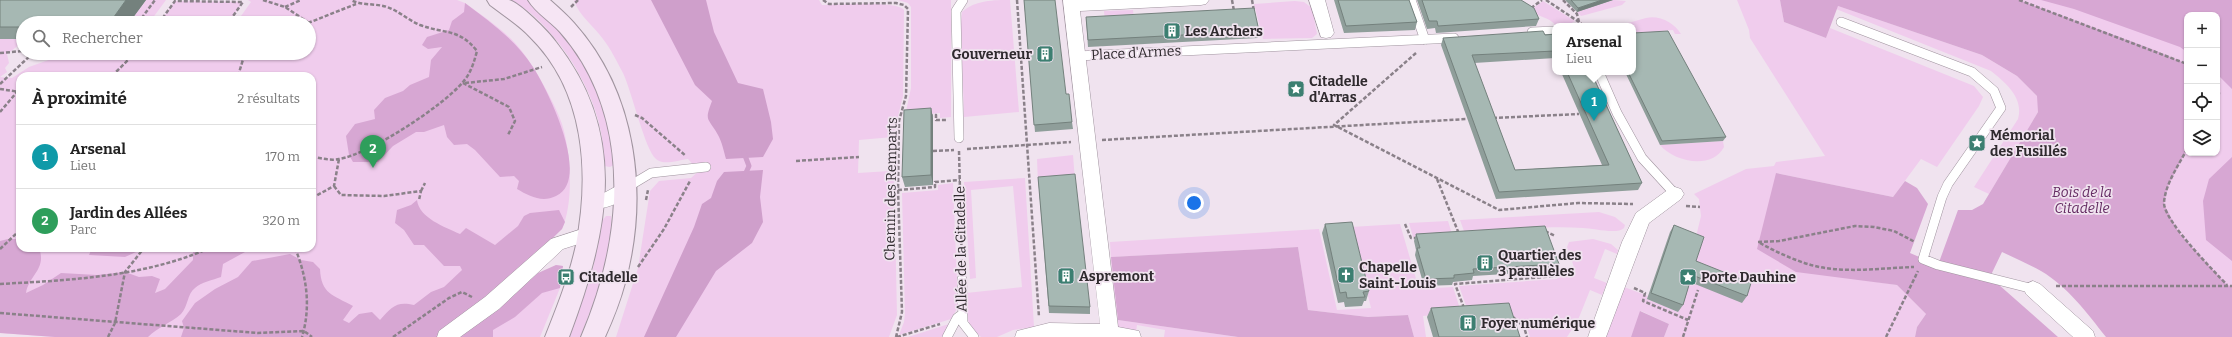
<!DOCTYPE html>
<html lang="fr">
<head>
<meta charset="utf-8">
<style>
  :root { --surface:#fff; --page:#f6f6f6; --text:#222; --muted:#767676; --line:#e0e0e0; --accent:#3c7f71 }
  body { margin:0; font-family:Bitter,serif; background:var(--page); color:var(--text) }
  .controls { position:absolute; right:12px; top:12px; display:grid; overflow:hidden; border-radius:8px; box-shadow:0 1px 3px #0004 }
  .controls button { width:36px; height:36px; display:grid; place-items:center; padding:0; border:0; border-bottom:1px solid var(--line); background:var(--surface); color:var(--text); font:20px sans-serif }
  .you { position:absolute; left:1194px; top:203px; width:14px; height:14px; margin:-10px; border:3px solid #fff; border-radius:50%; background:#1a73e8; box-shadow:0 0 0 6px #1a73e833 }
  .badge { display:grid; place-items:center; width:26px; height:26px; border-radius:50%; background:var(--accent); color:#fff; font-size:13px; font-weight:700 }
  .pin { position:absolute; translate:-50% -33px; filter:drop-shadow(0 1px 2px #0008) }
  .pin::after { content:''; position:absolute; top:21px; width:14px; height:12px; background:inherit; clip-path:polygon(0 0,100% 0,50% 100%) }
  .popup { position:absolute; left:1552px; top:23px; width:84px; height:52px; box-sizing:border-box; display:grid; place-content:center; border-radius:8px; background:var(--surface); filter:drop-shadow(0 1px 3px #0005); font-size:13px; white-space:nowrap; color:var(--muted) }
  .popup b { font-size:15px; color:var(--text) }
  .popup::after { content:''; position:absolute; left:50%; top:100%; margin-left:-8px; border:8px solid transparent; border-top-color:var(--surface) }
  .list { margin:0; padding:0; list-style:none }
  h2 { display:flex; justify-content:space-between; align-items:center; height:52px; margin:0; padding:0 16px; font-size:17px }
  h2 small { font-size:13px; font-weight:400; color:var(--muted) }
  .list li { display:grid; grid-template-columns:26px 1fr auto; gap:12px; align-items:center; box-sizing:border-box; height:64px; padding:0 16px; border-top:1px solid var(--line) }
  .list b { display:block; font-size:15px; white-space:nowrap }
  .list p { margin:0; font-size:13px; white-space:nowrap; color:var(--muted) }
  .list em { font-size:13px; font-style:normal; color:var(--muted) }
  .icon { flex:none; width:22px; height:22px; fill:none; stroke:currentColor; stroke-width:2; stroke-linecap:round; stroke-linejoin:round }
  .map { position:relative; flex:none; width:2232px; height:337px; overflow:hidden }
  .search { position:absolute; background:var(--surface); box-shadow:0 1px 3px #0004; left:16px; top:16px; width:300px; height:44px; display:flex; align-items:center; gap:10px; box-sizing:border-box; padding:0 14px; border-radius:22px; color:var(--muted); font-size:15px }
  .panel { position:absolute; background:var(--surface); box-shadow:0 1px 3px #0004; left:16px; top:72px; width:300px; height:180px; border-radius:12px }
  .map>svg:first-child { display:block }
  .green { fill:#f0cced; fill-rule:evenodd }
  .forest { fill:#d7a7d3 }
  .water { fill:#cf9fcb }
  .lines { fill:none; stroke-linecap:round; stroke-linejoin:round }
  .stream { stroke:#cf9fcb; stroke-width:5 }
  .service-casing { stroke:#a0949f; stroke-width:10 }
  .minor-casing { stroke:#a0949f; stroke-width:1 }
  .secondary-casing { stroke:#a0949f; stroke-width:2 }
  .path { stroke:#8a8189; stroke-width:2.5; stroke-dasharray:4 2; stroke-linecap:butt }
  .service { stroke:#fff; stroke-width:9 }
  .minor { fill:#fff; fill-rule:evenodd }
  .secondary { fill:#f6e5f4; fill-rule:evenodd }
  .wall { fill:#8f9e9a }
  .shaded-wall { fill:#74817d }
  .building { fill:#a6b8b3; stroke:#74817d }
  .labels { text-anchor:middle; dominant-baseline:central; stroke-width:3.5; stroke-linejoin:round; paint-order:stroke }
  .poi-label { font-size:14px; font-weight:bold; fill:#2f2a2e; stroke:#f0e3ef; text-anchor:start }
  .street-label { font-size:14px; fill:#2f2a2e; stroke:#f0e3ef }
  .park-label { font-size:14px; font-style:italic; fill:#652c63; stroke:#f0e3ef }
</style>
</head>
<body>
<div class="map">
<svg width="2232" height="337" viewBox="0 0 2232 337">
  <rect width="100%" height="100%" fill="#f0e3ef"/>
  <!-- green -->
  <path class="green" d="M146,0H166L149,23H129Z
    M248,0H457L465,3C484,17 506,31 521,50C534,66 556,105 562,124C571,153 574,202 562,229L437,337H55L0,333V39H23V42L7,54L9,63L5,68L7,72L0,77L12,78L29,67L68,53H309V23H236L251,2ZM20,76H312V248H20Z
    M511,0H527L566,37L597,86L617,163L610,167L604,166C606,112 574,54 536,18C529,11 520,6 511,0Z
    M574,0H819L822,5C837,5 896,0 904,10L903,96L893,137L859,140L858,173L890,171L894,173L897,315L889,337H616L638,268L650,191L659,181L691,178L699,171L688,159C679,160 663,166 656,159C645,150 632,92 623,73C617,62 611,49 603,39C593,25 579,16 574,0Z
    M830,0H951V117L940,118V113L905,116L911,88V7L908,3L898,0Z
    M1010,0L1019,112L964,117L961,24L962,12C975,0 994,0 1010,0Z
    M1613,0L1626,1L1622,5L1585,15L1581,16L1577,12Z
    M1737,0H1780L1784,22L1826,38L1830,28L1974,86L1983,97L1979,106L1937,167L1921,159L1893,197L1776,173L1857,279L1897,285L1926,314L1917,327L1915,337H1664L1669,324L1641,311L1631,337H1606L1624,287L1648,296L1647,299L1678,312L1701,216L1699,199L1694,194L1746,169L1774,166L1776,162L1825,156L1750,38L1749,30Z
    M2019,0H2232V286L2227,285L2179,233L2164,204L2168,186L2187,149V153H2217L2219,93L2217,91V15H2187V64L2152,49Z
    M175,1L243,2L228,23H159Z
    M1295,1L1304,2L1312,8L1317,34L1312,38L1263,39L1254,4Z
    M1543,1L1575,21L1568,25L1556,26C1550,17 1539,17 1529,11Z
    M1838,6L1982,55L2017,76L2038,97V112L1989,194L1974,187L2018,119C2024,98 2006,83 1991,71L1836,9Z
    M1133,10L1134,19L1105,21L1104,11Z
    M1646,18C1660,15 1674,23 1681,34H1675L1673,30L1660,31L1661,34L1633,36V26H1617Z
    M1723,141L1724,147C1712,170 1674,162 1660,145Z
    M1073,155L1075,181L1038,184L1037,159Z
    M1025,178L1034,327L1013,330L997,337H981C965,322 965,314 966,293L1022,287L1013,186L971,190L976,278L970,279L964,182Z
    M953,183L958,307L951,319L899,335L904,322L905,313L902,193L938,190V185Z
    M1599,212L1615,217L1625,225L1624,228C1617,235 1593,228 1583,228C1544,225 1504,231 1465,234L1460,220Z
    M606,216H611C615,254 594,302 580,337H569L592,274L602,221Z
    M1448,221L1452,234L1413,237L1409,223Z
    M1400,224L1419,289L1453,287L1461,312L1423,316L1426,337H1414L1408,315L1368,317L1308,310L1298,247L1112,257L1118,320L1238,337H1164L1165,330L1137,325L1136,332L1115,327L1110,242L1319,229L1337,310L1371,308L1351,227Z
    M1593,239L1611,244L1618,250L1617,254L1605,249L1594,278L1607,283L1602,295L1590,290L1578,320L1567,337H1530L1527,327L1507,310L1468,311L1459,286L1557,279L1563,271L1575,270L1567,247L1569,242Z
    M556,265L563,266L560,288L540,337H460Z
    M952,323L943,337H908Z"/>
  <!-- forest -->
  <path class="forest" d="M1780,0H2019L2152,49L2187,64V149L2168,186L2164,204L2179,233L2227,285L2232,286V337H2106C2087,313 2068,287 2041,271C2028,264 2015,258 2002,252L1990,277L2058,337H1915L1917,327L1926,314L1897,285L1796,272L1757,249L1776,173L1893,197L1905,181L1917,188L1928,204L1910,253L1938,265L1958,210H1972L1983,204L2038,112L2037,96L2017,76L1982,55L1838,6L1826,38L1784,22Z
    M2041,0H2232V89L2217,74V15H2187V52L2180,47L2074,9Z
    M465,3C490,22 516,40 533,67C548,90 592,180 556,196C542,203 529,196 517,189L519,181L514,176L500,177L475,150L467,144L454,145L447,137L444,125L424,132H416L393,146L378,162H353L349,155L346,136L355,124L375,119L374,110L385,98L403,91L410,85L429,77L431,60L442,47L428,49L422,45L427,37L449,30L452,21L464,12Z
    M2232,157V261L2206,240L2203,201L2209,179Z
    M417,200C419,218 445,227 460,234L466,228L495,245L518,226L524,216L530,213L559,210L565,222L562,229L486,304L437,337H181L184,328L182,321L195,303L215,289L238,277L252,261L290,254L301,260L313,262L320,269C321,294 333,295 353,306L343,320L349,323L359,314L372,312L380,320C392,307 396,301 414,305L431,292L444,287L462,270L460,266H444L424,245H414L404,230L395,223L397,210L411,205Z
    M8,239H20V248H39C47,269 29,275 26,293L43,285L61,273L97,275L125,272L139,277L152,276L160,279L155,293L165,289L193,260V248H247L245,252L223,264L221,277C213,280 201,282 195,288C187,294 188,307 181,314C171,323 158,327 148,337H55L0,333V241Z
    M1298,247L1308,310L1368,317L1408,315L1414,337H1238L1118,320L1111,257Z
    M92,248H145L125,257L89,255Z
    M556,265L563,266L560,288L542,293L515,317L493,330V337H460L496,310L538,273Z
    M1640,311L1669,324L1664,337H1631Z"/>
  <!-- water -->
  <path class="water" d="M651,0H706L714,32L738,83L763,89L771,122L773,139L763,157L726,159C724,152 722,142 718,135C708,117 704,122 712,101L695,85Z
    M763,170L760,197L763,222L752,243L716,271L676,337H644L694,227L702,204L711,198L717,181L724,172Z"/>
  <g class="lines">
    <!-- stream -->
    <path class="stream" d="M744,153L749,166L744,177"/>
    <!-- service casing -->
    <g class="service-casing">
      <path id="service" d="M1411,0L1425,40
        M1841,22L1972,72L1994,91L2001,108L1948,184L1942,197L1923,259L1938,265L2033,289
        M1532,32L1555,31
        M1077,56L1454,38
        M1599,72L1617,113L1642,158L1675,194
        M959,138L956,11L963,0
        M626,188L651,173L706,167
        M962,279L963,323L974,337
        M947,337L957,318L961,315"/>
    </g>
    <!-- minor casing -->
    <g class="minor-casing">
      <path id="minor" d="M1063,0H1209L1206,4L1201,5L1080,11L1118,327L1139,331L1141,337H1015L1017,331L1049,323L1100,324Z
        M1309,0H1325L1334,33L1331,37L1326,38L1321,37Z
        M626,181L632,183L635,188C628,201 602,212 588,208L585,203L588,198L602,194Z
        M1675,187L1681,189L1684,194L1681,199L1649,223L1606,337H1588L1622,242L1636,213L1669,189Z
        M588,227L594,229L597,234L594,239L563,249L499,309L460,337H437L439,331L485,297L551,239Z
        M2033,281L2040,284L2093,331L2095,337H2073L2026,294L2024,289L2026,284Z"/>
    </g>
    <!-- secondary casing -->
    <g class="secondary-casing">
      <path id="secondary" d="M487,0C494,0 502,0 509,0C519,2 549,32 556,42C630,136 608,233 569,337H545C557,307 569,277 576,245C590,173 585,91 530,37C519,25 503,15 490,5Z
        M528,0H550C558,7 567,15 574,23C637,93 649,195 625,283C620,302 613,319 605,337H581C618,251 632,146 582,62C576,52 568,41 560,32C550,21 536,13 528,0Z"/>
    </g>
    <!-- path -->
    <path class="path" d="M263,0L285,7L309,23
      M823,0L829,4L896,3L904,5L908,9L906,96L899,121L898,190L902,312L896,337
      M1017,0L1039,317
      M1232,0L1234,11
      M1252,0L1254,11
      M1546,0L1579,22
      M1563,0L1577,14L1579,22L1584,26
      M2019,0L2187,64
      M285,7L301,0
      M571,7L578,0
      M1531,8L1542,0
      M138,23L155,0
      M159,23L175,1L243,2L228,23
      M308,23L356,4
      M0,53L23,51
      M1416,53L1334,125L1499,210L1578,203L1633,204
      M112,76L135,53
      M238,76L245,53
      M463,83L509,107L515,121L508,135
      M465,83L504,79L542,67
      M0,84L33,53
      M0,89L20,92
      M2217,91L2219,93L2217,114
      M0,112L17,92
      M635,115L642,118L686,156
      M929,116L936,115V120H946
      M1493,118L1579,114
      M1102,140L1467,119
      M967,149L1071,142
      M2187,149C2179,165 2165,184 2164,203C2164,221 2213,270 2227,285
      M933,151L954,150
      M959,151L962,268
      M312,157C321,158 331,161 339,159C370,154 443,106 463,82C471,73 474,62 477,51C459,28 444,34 420,25C408,20 399,11 387,7C375,3 362,6 351,0
      M796,161L859,157
      M1437,179L1459,234
      M334,186L341,195L384,196L421,191L419,200
      M898,190L935,187V182L960,180
      M421,191L425,183
      M312,198L334,186L339,159
      M646,200L648,190
      M1686,206L1700,207
      M1405,224L1411,238H1418
      M1545,231L1555,236
      M1758,242L1779,241L1855,226L1874,227L1894,231L1915,242
      M1760,243C1776,252 1794,260 1811,265C1844,274 1881,268 1914,267
      M295,248C307,277 311,307 302,337
      M0,249L20,230
      M638,267L664,229L690,181
      M0,284C72,280 143,277 210,248
      M2056,286H2232
      M1634,288L1645,293L1643,301L1688,320
      M1464,308L1455,284L1556,276L1560,271L1557,263
      M0,313L258,333L304,331L312,337
      M1513,317L1524,327L1527,337
      M108,337L115,323L125,272L144,248
      M393,337L449,298L462,292L472,297
      M897,337L940,324
      M1683,337L1698,290
      M1886,337L1918,271"/>
    <!-- service -->
    <use href="#service" class="service"/>
    <!-- minor -->
    <use href="#minor" class="minor"/>
    <!-- secondary -->
    <use href="#secondary" class="secondary"/>
  </g>
  <!-- wall -->
  <path class="wall" d="M0,0H146L129,23H23V39H0Z
    M1024,0L1066,94L1072,122L1073,129L1035,132Z
    M1334,0H1409L1417,22L1415,30L1344,33Z
    M1417,0H1521L1539,19L1536,26L1436,33L1435,28L1427,29Z
    M1565,0H1613L1577,12Z
    M1086,17L1259,31L1258,38L1088,47Z
    M1555,34V58L1474,63L1515,170L1602,165L1561,72H1591L1642,183L1638,190L1496,199L1441,45L1443,38Z
    M1625,72H1633L1726,137L1723,141L1660,145Z
    M931,108L933,118V185L905,187L902,177Z
    M1038,177L1090,307V314L1049,313Z
    M1325,224L1369,291L1366,301H1364L1362,306L1345,307L1344,302L1338,303L1322,233Z
    M1674,225L1696,261L1747,296L1742,303L1690,282L1683,305L1678,312L1647,299L1670,232Z
    M1416,234L1559,264L1556,271L1473,276L1472,280L1453,282L1452,285L1424,286L1415,255L1416,250L1414,241Z
    M1431,308L1520,337H1433L1427,317Z"/>
  <!-- shaded-wall -->
  <path class="shaded-wall" d="M126,0H146L129,23H113L111,21Z
    M1602,0H1613L1577,12L1578,8Z
    M931,108L933,118V185L931,175Z"/>
  <!-- building -->
  <path class="building" d="M0,0H126L111,21H88L86,23H23V27H0Z
    M1024,0H1055L1066,94H1069L1072,122L1034,125Z
    M1338,0H1409L1417,22L1346,26Z
    M1422,0H1521L1534,8L1539,19L1438,26L1437,21H1429Z
    M1571,0H1602L1578,8Z
    M1254,8L1259,31L1088,40L1086,17Z
    M1543,31L1545,35L1555,34V51L1472,55L1515,170L1609,165L1567,72H1591L1642,183L1499,192L1443,38Z
    M1668,31L1726,137L1662,141L1628,72H1633V33Z
    M931,108V175L902,177L904,110Z
    M1075,174L1090,307L1049,306L1038,177Z
    M1352,222L1369,291L1363,292L1365,297L1347,298L1346,292L1340,293L1325,224Z
    M1674,225L1704,237L1696,261L1751,283L1747,296L1692,275L1683,305L1651,293Z
    M1545,226L1559,264L1473,269L1474,273L1454,275V278L1426,279L1417,248H1420L1416,234Z
    M1509,303L1520,337H1439L1431,308Z"/>
  <!-- icons -->
  <defs>
    <g id="building-square" transform="scale(0.9)"><rect x="-9" y="-9" width="18" height="18" rx="4" fill="#3c7f71" stroke="#f0e3ef"/><path d="M-4-6H4V6H1V3H-1V6H-4ZM-2.5-4.3h1.7v1.8h-1.7ZM.8-4.3h1.7v1.8H.8ZM-2.5-1h1.7V.8h-1.7ZM.8-1h1.7V.8H.8Z" fill="#fff"/></g>
    <g id="sight-square" transform="scale(0.9)"><rect x="-9" y="-9" width="18" height="18" rx="4" fill="#3c7f71" stroke="#f0e3ef"/><path d="M0-6L1.8-2.2L6-1.7L2.9 1.2L3.7 5.4L0 3.3L-3.7 5.4L-2.9 1.2L-6-1.7L-1.8-2.2Z" fill="#fff"/></g>
    <g id="church-square" transform="scale(0.9)"><rect x="-9" y="-9" width="18" height="18" rx="4" fill="#3c7f71" stroke="#f0e3ef"/><path d="M-1.2-6h2.4v3.5h3.3v2.4h-3.3V6h-2.4V-.1h-3.3v-2.4h3.3Z" fill="#fff"/></g>
    <g id="bus-square" transform="scale(0.9)"><rect x="-9" y="-9" width="18" height="18" rx="4" fill="#3c7f71" stroke="#f0e3ef"/><path d="M-5-6H5V4H4V6H2V4H-2V6H-4V4H-5ZM-3.5-4V0h7V-4ZM-3.5 1.2v1.5H-2V1.2ZM2 1.2v1.5H3.5V1.2Z" fill="#fff"/></g>
  </defs>
  <g fill-rule="evenodd">
    <use href="#building-square" x="1172" y="31"/>
    <use href="#building-square" x="1045" y="54"/>
    <use href="#sight-square" x="1296" y="89"/>
    <use href="#sight-square" x="1977" y="143"/>
    <use href="#building-square" x="1485" y="263"/>
    <use href="#church-square" x="1346" y="275"/>
    <use href="#building-square" x="1066" y="276"/>
    <use href="#bus-square" x="566" y="277"/>
    <use href="#sight-square" x="1688" y="277"/>
    <use href="#building-square" x="1468" y="323"/>
  </g>
  <g class="labels">
    <!-- poi labels -->
    <g class="poi-label">
      <text x="1185" y="31">Les Archers</text>
      <text x="1032" y="54" text-anchor="end">Gouverneur</text>
      <text x="1309" y="81">Citadelle<tspan x="1309" dy="16">d'Arras</tspan></text>
      <text x="1990" y="135">Mémorial<tspan x="1990" dy="16">des Fusillés</tspan></text>
      <text x="1498" y="255">Quartier des<tspan x="1498" dy="16">3 parallèles</tspan></text>
      <text x="1359" y="267">Chapelle<tspan x="1359" dy="16">Saint-Louis</tspan></text>
      <text x="1079" y="276">Aspremont</text>
      <text x="579" y="277">Citadelle</text>
      <text x="1701" y="277">Porte Dauhine</text>
      <text x="1481" y="323">Foyer numérique</text>
    </g>
    <!-- street labels -->
    <g class="street-label">
      <text transform="translate(1136 53) rotate(-3)">Place d'Armes</text>
      <text transform="translate(891 189) rotate(-89)">Chemin des Remparts</text>
      <text transform="translate(961 249) rotate(-91)">Allée de la Citadelle</text>
    </g>
    <!-- park labels -->
    <g class="park-label">
      <text x="2082" y="192">Bois de la<tspan x="2082" dy="16">Citadelle</tspan></text>
    </g>
  </g>
</svg>
<div class="controls">
<button>+</button>
<button>−</button>
<button><svg class="icon" aria-label="locate" viewBox="0 0 24 24"><circle cx="12" cy="12" r="6"/><path d="M12 2v4M12 18v4M2 12h4M18 12h4"/></svg></button>
<button><svg class="icon" aria-label="layers" viewBox="0 0 24 24"><path d="M12 4l9 5-9 5-9-5zM3 14l9 5 9-5"/></svg></button>
</div>
<div class="you"></div>
<div class="pin badge" style="left:1594px;top:121px;background:#0f9aa8">1</div>
<div class="popup"><b>Arsenal</b>Lieu</div>
<div class="pin badge" style="left:373px;top:168px;background:#2e9e5b">2</div>
<div class="search"><svg class="icon" aria-label="search" viewBox="0 0 24 24"><circle cx="10" cy="10" r="6"/><path d="M15 15l6 6"/></svg>Rechercher</div>
<section class="panel">
<h2>À proximité<small>2 résultats</small></h2>
<ul class="list">
<li><span class="badge" style="background:#0f9aa8">1</span><div><b>Arsenal</b><p>Lieu</p></div><em>170 m</em></li>
<li><span class="badge" style="background:#2e9e5b">2</span><div><b>Jardin des Allées</b><p>Parc</p></div><em>320 m</em></li>
</ul>
</section>
</div>
</body>
</html>
